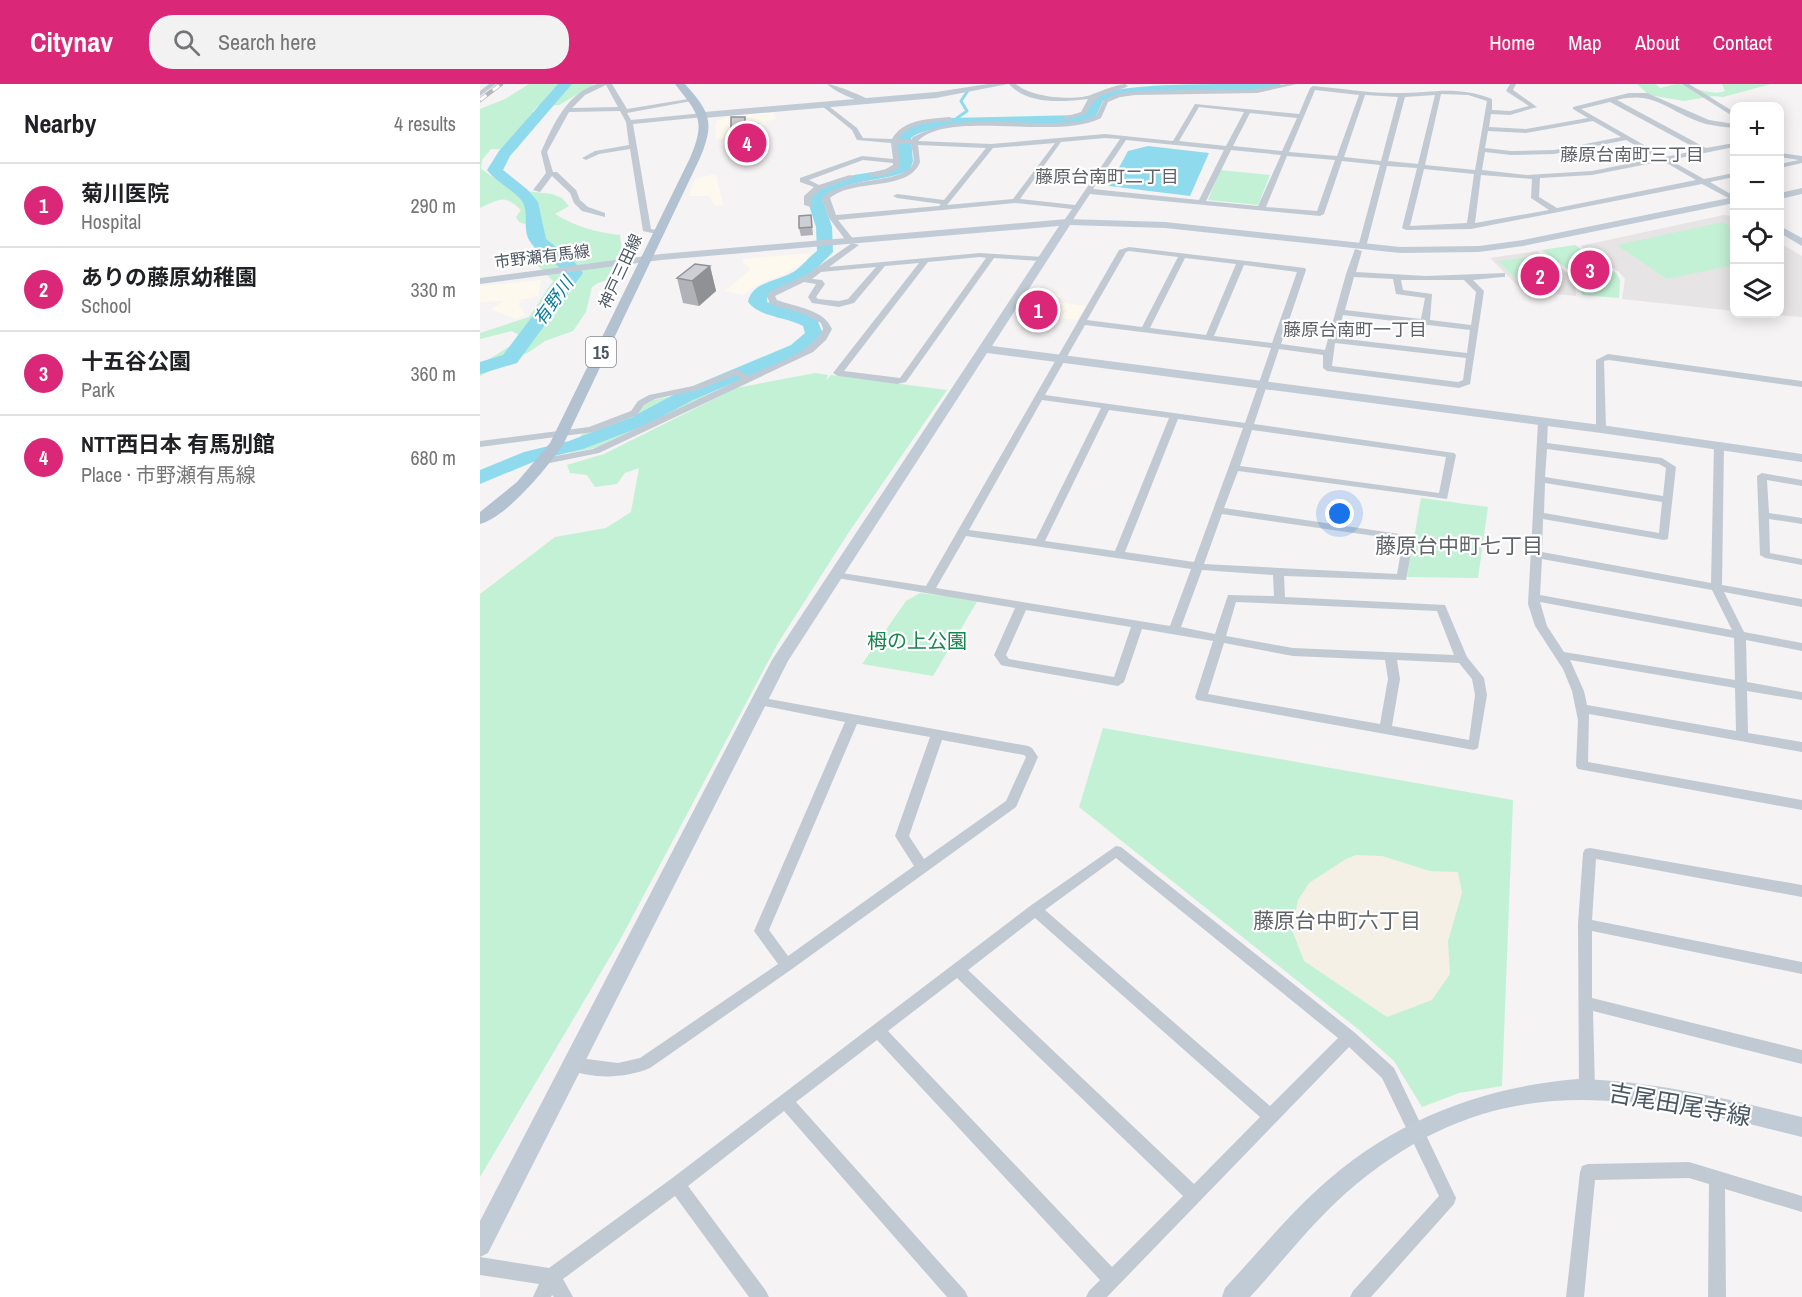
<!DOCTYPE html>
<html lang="en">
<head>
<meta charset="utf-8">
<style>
  :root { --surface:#fff; --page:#f2f2f2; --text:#202124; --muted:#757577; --line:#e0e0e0; --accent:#db2777 }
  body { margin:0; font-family:"Archivo Narrow","Noto Sans JP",sans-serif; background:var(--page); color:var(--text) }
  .controls { position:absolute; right:18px; top:18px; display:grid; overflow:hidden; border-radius:12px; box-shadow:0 3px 15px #0003 }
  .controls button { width:54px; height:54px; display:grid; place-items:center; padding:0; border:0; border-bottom:2px solid var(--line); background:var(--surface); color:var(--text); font:30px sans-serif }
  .you { position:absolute; left:860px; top:430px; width:21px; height:21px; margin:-15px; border:4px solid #fff; border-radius:50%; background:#1a73e8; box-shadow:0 0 0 9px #1a73e833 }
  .badge { display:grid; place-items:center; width:39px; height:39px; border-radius:50%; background:var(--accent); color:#fff; font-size:20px; font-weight:700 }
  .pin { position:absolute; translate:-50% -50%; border:3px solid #fff; box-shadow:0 2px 6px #0006 }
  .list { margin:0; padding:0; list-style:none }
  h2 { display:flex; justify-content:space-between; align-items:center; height:78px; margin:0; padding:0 24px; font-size:26px }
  h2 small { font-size:20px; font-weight:400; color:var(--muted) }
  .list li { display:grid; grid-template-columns:39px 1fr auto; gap:18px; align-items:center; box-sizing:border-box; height:84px; padding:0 24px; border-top:2px solid var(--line) }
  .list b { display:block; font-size:22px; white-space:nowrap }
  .list p { margin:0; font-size:20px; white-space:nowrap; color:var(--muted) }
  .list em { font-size:20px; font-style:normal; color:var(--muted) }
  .icon { flex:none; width:33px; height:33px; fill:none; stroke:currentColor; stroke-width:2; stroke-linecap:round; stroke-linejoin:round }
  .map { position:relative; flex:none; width:1322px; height:1213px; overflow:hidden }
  header { display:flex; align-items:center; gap:36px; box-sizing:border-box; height:84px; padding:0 30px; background:var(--accent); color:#fff }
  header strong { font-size:28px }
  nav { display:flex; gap:33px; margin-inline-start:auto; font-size:21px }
  .search { width:420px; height:54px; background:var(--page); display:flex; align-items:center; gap:15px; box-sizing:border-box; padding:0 21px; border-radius:24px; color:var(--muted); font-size:22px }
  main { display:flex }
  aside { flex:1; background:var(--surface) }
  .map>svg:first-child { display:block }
  .commercial { fill:#fdf9ef }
  .education { fill:#e6e4e5 }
  .green { fill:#c3f1d5 }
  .sand { fill:#f5f0e5 }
  .water { fill:#90daee }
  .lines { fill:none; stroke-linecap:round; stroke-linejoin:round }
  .stream { stroke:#90daee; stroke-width:3 }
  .river { fill:#90daee; fill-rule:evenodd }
  .street { fill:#c1cad2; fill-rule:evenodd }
  .secondary { fill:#c1cbd6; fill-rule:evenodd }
  .primary { fill:#b3c2d1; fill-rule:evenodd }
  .rail-casing { stroke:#b5b8bd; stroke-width:4.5 }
  .rail { stroke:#fff; stroke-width:3; stroke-dasharray:8; stroke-linecap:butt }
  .wall { fill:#b0b2b7 }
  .shaded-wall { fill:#909195 }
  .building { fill:#cdcfd5; stroke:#909195; stroke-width:1.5 }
  .labels { text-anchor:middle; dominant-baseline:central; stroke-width:4.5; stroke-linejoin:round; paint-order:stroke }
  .far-street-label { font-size:16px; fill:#4a5661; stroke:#fff }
  .far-neighbourhood-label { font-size:18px; fill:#5f6368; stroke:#fff }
  .far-water-label { font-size:18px; font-style:italic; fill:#0c7c9b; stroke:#fff }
  .shield { fill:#fff; stroke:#808990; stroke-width:1.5 }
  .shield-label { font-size:18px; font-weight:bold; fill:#4a5661 }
  .park-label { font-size:20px; fill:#17864f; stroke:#fff }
  .neighbourhood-label { font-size:21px; fill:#5f6368; stroke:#fff }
  .near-street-label { font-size:24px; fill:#4a5661; stroke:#fff }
</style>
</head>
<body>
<header>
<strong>Citynav</strong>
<div class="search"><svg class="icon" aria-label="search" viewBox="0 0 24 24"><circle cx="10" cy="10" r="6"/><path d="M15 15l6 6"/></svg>Search here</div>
<nav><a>Home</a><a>Map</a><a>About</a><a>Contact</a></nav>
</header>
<main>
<aside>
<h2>Nearby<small>4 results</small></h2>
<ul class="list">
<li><span class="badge">1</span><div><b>菊川医院</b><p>Hospital</p></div><em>290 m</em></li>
<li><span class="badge">2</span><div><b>ありの藤原幼稚園</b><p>School</p></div><em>330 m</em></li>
<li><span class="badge">3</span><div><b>十五谷公園</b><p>Park</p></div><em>360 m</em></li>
<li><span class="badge">4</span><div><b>NTT西日本 有馬別館</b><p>Place · 市野瀬有馬線</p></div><em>680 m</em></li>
</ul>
</aside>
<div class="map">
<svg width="1322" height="1213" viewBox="0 0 1322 1213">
  <rect width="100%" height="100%" fill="#f5f3f3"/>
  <!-- commercial -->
  <path class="commercial" d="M293,28L297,35L285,37L287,41L252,44L248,46L247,54L235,55L236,38L238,36L251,32Z
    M236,90L243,121L235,122L229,112H208L216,94Z
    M330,169L326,177L305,190L281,199L263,211L245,207L268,188L270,184L263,179V175Z
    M61,196L58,212L40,216L39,221L45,231L35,235L11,225L24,217L0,218V202Z
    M555,207L582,211L578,218L606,222L597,236L541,229Z"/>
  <!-- education -->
  <path class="education" d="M1244,131L1254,132V227L1142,215L1145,195L1139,188L1100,162Z
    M1300,159L1322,172V233L1283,230H1300Z
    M1057,167L1095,194L1096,212L1042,206L1010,174Z"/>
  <!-- green -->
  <path class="green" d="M49,0H115L79,21L58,22L52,28L64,31L36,66L11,65L2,76L1,85L16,95L33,98L45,107L72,110L82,114L89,122L75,130C96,143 115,148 140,151L142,167L136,173L134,194L118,199L112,203L106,228L93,247L65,257L49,268L0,292V281L33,260L39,251L32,247L0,255V249L49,233L73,197L48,172L60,153L57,144L39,138L36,133L41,126C24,110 20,115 0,124V25L25,15Z
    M1157,0H1176L1180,4C1186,3 1192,0 1198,0C1214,1 1229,13 1245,7L1242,0H1291L1243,13L1234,12L1204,17L1169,11Z
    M740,86L790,91L778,121L728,116Z
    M1243,138L1254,145V181L1187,195L1137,161Z
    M1095,161L1136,189L1140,196L1139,214L1102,211L1100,194L1062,166Z
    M1049,173L1061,178L1068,185L1063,187L1069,192L1043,195L1034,193L1018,177Z
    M335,289L348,291L346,296L351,291L467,306L369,448L298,559L140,856L0,1093V510L75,453L126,444L151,428L159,384L145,389L137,400L115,403L107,391L90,389L87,381L124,370L256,304Z
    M248,303L115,364L90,369L102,350L155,333L164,321L173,316L199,311L209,316Z
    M941,414L1008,423L998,494L927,493Z
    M440,509L498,516L453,592L382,580L426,517Z
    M623,644L1033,716L1022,1002L979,1009L942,1023L914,977L878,945L599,723Z"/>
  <!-- sand -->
  <path class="sand" d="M876,771L902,772L950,787L978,788L982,809L968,857L970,890L952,916L907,933L824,877L812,846L818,816L829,799L866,775Z"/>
  <!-- water -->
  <path class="water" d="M668,62L729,69L710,112L629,102L648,67Z"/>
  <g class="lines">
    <!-- stream -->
    <path class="stream" d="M477,34L487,27L481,17L487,8
      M469,38L474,36"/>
    <!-- river -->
    <path class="river" d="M78,0H92L30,72L23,86L48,106L58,118L66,155L93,176L103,189L37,279L0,290V278L23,271L85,189C74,176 56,170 48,154C43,142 49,128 42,117C33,105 17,99 7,86L19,67Z
      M736,0H801L799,3C742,17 679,0 623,17L615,34L602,39C570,40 452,35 431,54L433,77L430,86C403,99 365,93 343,116L352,143L353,168L326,195L287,214V218L324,228L337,235L343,250L325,269L213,316L166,341L103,365L58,376L0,400V386L44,368L89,357L152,333L199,308L311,261L325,249L323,242C306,233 279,233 268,218C272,197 300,197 315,187C323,181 329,173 337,167L336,143L327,115C349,86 388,94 418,81L417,53L429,42L469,34L599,31L604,28L613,11C653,0 695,1 736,0Z"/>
    <!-- street -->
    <path class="street" d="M9,0H16L0,12V7Z
      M117,0H132L147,25L214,14L217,16L147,29L151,36L224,29L227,31L224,33L153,40L171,145L181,147V151L163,147L150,65L119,70L106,76L102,74L115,67L149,61L146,38L140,27L89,28L67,68L73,88H77L96,106L100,116L108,123L125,129V133L102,127L94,119L90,109L72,92L60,108L53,106L66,89L61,68C73,41 87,9 117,0ZM126,1L138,23L92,24L105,11Z
      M347,0C354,0 385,13 392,17C383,21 355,8 347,0Z
      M529,0H536C549,13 596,18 613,10C624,6 633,2 645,0L648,2C628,12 618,6 606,30L586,36L584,35V33L601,28L608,15C582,18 548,21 529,0Z
      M806,0H817L777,9L655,11L640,13L628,18L621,34C578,57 468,25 438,57L511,60L625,50L693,57L715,20L819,30L830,4L833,2C860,4 885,9 912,9C949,10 975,0 1012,15V26L1030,27L1049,22L1026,7L1030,0H1036L1033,6L1057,23L1030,31L1011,30L1009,43L1046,45L1108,34L1093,25V23L1149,9H1167L1229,36L1254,40V44C1245,43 1235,42 1226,40C1190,30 1177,6 1137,16L1226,64L1254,59V63L1190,76L1224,95L1254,89V93L1230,98L1254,112V117L1222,100L991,145L926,146L922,144L937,84L907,82L886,163L882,165L878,163L900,81L862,77L844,130L840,132L610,110L590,140H587L583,138L592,125L535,119L358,136L374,156L367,158L349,134L342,114C364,91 426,101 433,79C435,74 432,66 431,60H418L420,84L409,90L393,93L389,91L390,89L404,86L413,81V79L383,76L329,96L339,101L370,91L374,93L342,105L332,113L331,123L324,121V112L334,103L320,98V94L382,72L413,75L411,59L377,56L372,46L342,22V20H346L377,44L383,54L412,55C423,35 449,35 470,33L473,35L470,37C453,38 428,39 418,56H431L433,53C484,25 546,45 601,37L616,32L624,16L636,10L655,7L777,5ZM835,6L879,11L857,72L809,68ZM961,10L988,11L1007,17L995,86L945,81ZM885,11L918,13L901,77L864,73ZM955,11L938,80L908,77L925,13ZM1130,18L1219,66L1185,73L1101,25ZM719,23L764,28L746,62L699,57ZM770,29L817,34L802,67L753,62ZM1113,37L1141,53L1074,66L1031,67L1005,64L1008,47L1046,49ZM625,54L640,55L595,121L540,115L581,58ZM646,56L744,66L719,116L613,105ZM1146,56L1177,74L1112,87L1047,91L1002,86L1005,68L1031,71L1074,70ZM575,59L533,115L467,121L513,64ZM438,61L506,64L464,116L417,110L413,112L417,114L461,120L459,122L356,131L350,114C374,94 429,108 440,78ZM751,66L801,71L778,122L726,117ZM807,72L855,76L837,127L786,123ZM1183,77L1216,96L1077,124L1059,113L1060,94L1112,91ZM944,85L994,90L987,139L930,142ZM1001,91L1052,95L1051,114L1069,126L995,139Z
      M1202,0H1209L1254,28V33Z
      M1300,69L1322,72V79L1300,84V80L1319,76L1300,73Z
      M372,159L379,161L349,183L500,169L562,173L566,175L562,177L514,174L426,298L417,300L358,292L353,289L439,179L405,182L374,219L359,223L332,219L328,213L336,200L324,198L297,211L295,212L297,216C315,223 344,225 352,245L346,256L333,268L119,369L65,380L60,377L65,374L113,365L261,295L256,291L218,306L175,315L164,321L157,331L114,348L0,363V357L109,343L151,327L158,317L169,311L213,302L257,285L268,292C291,281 332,269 343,245L341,239L324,230L290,220L287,212L291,207L326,191ZM500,173L506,174L420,294L364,287L448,178ZM396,183L368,215L359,217L338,215L336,213L345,200L342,196L332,195L341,188Z
      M649,163L825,184L826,186L801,260L845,266L866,190L875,165L882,167L876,188L946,192L1025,189V193H1022L993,196L1004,207L990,300L979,304L847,287L843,284V271L799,265L774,340L974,369L976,371L967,415L758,387L744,424L933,452L934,454L926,496L804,492L805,513L965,521L987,573L1004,594L1007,611L998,664L994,666L717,616L715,613L733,557L662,545L644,598L638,602L525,582L521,581L514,571L535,524L351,493L350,491L351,489L355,488L446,502L639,166ZM649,167L698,173L662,243L607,236L646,168ZM705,174L756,180L726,251L670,244ZM764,181L817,188L792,259L734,252ZM874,193L913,195L916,210L945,214L941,235L865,226ZM921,196H984L996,208L991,241L950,236L952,210L923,206ZM863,231L990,246L987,269L857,254ZM605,241L791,264L765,339L565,311ZM855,259L986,274L983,296L978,298L852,282ZM562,316L621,324L556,455L489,446ZM629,326L689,334L635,467L565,457ZM698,335L763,344L714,478L645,468ZM772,346L966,373L959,409L760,382ZM742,430L923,456L917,490L724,480ZM486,452L711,485L690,542L456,504ZM722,486L793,491L794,512L748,511L735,550L701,543ZM756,518L957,527L974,571L813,564L746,552ZM546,526L651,543L634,593L529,575L526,571ZM744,559L813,572L905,576L908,595L900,640L728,610ZM917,576L979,579L992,595L995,611L989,656L912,642L920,595Z
      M1128,270L1322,297V303L1129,276L1124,277L1126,345L1121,348L1116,345V276Z
      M1063,335L1068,338L1067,359L1182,374L1196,383L1188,455L1184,456L1063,435L1062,468L1231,499L1234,361L1239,358L1244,361L1242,501L1322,515V523L1244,508L1264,548L1322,559V567L1266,556L1267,598L1322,608V616L1267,607L1268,649L1322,658V668L1109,630L1108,678L1322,716V726L1098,685L1096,682L1098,636L1092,607L1083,585L1055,542L1048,520L1058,338ZM1067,365L1179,380L1186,384L1183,412L1065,393ZM1065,399L1182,418L1179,449L1064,429ZM1062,475L1232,506L1252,546L1060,511ZM1060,518L1254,554L1255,596L1084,568L1067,542ZM1090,576L1255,604L1256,647L1107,621L1104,607Z
      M1282,389L1322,396V402L1287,396L1289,429L1322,434V440L1289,435L1290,469L1322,475V481L1285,474L1280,471L1277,392Z
      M278,613L548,662L552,664L558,673L536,723L312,885L170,984C144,995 113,995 86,985L83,980L86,975L91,973L138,979L160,974L298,880L274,847L365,638L274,620L272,617L274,614ZM377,640L450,653L415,752L434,782L308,872L289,846ZM462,656L544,671L546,673L526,717L444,775L429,752Z
      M636,762L641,763L874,948L914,984L976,1114L974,1120L891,1213H870L873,1207L959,1112L902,994L869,963L627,1213H606L609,1207L620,1196L397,956L316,1018L485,1207L488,1213H467L304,1027L208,1102L286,1207L289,1213H269L195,1112L83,1195L93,1213H74L72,1211L71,1213H53L59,1200L0,1191V1173L69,1184L191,1095L550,822ZM636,774L858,954L790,1022L565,826ZM555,834L780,1033L714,1100L488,886ZM477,894L703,1112L632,1183L408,947Z
      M1110,764L1322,801V813L1116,775L1112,836L1322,878V890L1112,847V914L1322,966V980L1113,927L1115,1006L1113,1011L1107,1013L1101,1011L1099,1006L1098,840L1103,769L1105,765Z
      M1209,1078L1322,1112V1128L1245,1105L1246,1213H1228L1229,1100L1209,1094L1115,1096L1104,1213H1086L1100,1088L1102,1082L1108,1080Z"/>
    <!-- secondary -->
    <path class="secondary" d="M508,0H528L456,14L224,34L219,31L224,28L456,8Z
      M1322,104V110L1300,115V109Z
      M1254,113V119L1043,162L999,168L920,169L685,144L590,141L512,262L1121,341L1322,370V378L1121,349L507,269L308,577L8,1169L0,1173V1137L292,576L579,142L181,176L0,200V194L181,170L587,135L685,138L920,163L999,162L1043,156Z
      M1300,142L1322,154V162L1300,149Z
      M1098,995C1175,997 1247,1015 1322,1033V1053C1149,1010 1014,980 866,1109C831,1140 802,1178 770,1213H742L745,1204C776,1171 805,1135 839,1104C911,1038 1000,1003 1098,995Z"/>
    <!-- primary -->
    <path class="primary" d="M195,0H205C230,28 235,38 220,74L84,359C69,382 27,433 0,440V428L37,398L70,359L210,74C226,36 219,31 195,0Z"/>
    <!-- rail casing -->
    <g class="rail-casing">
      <path id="rail" d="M0,16L21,0"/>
    </g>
    <!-- rail -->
    <use href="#rail" class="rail"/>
  </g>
  <!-- wall -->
  <path class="wall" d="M331,131L333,151L321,152L319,144Z
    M230,182L236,207L219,222L203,219L197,194Z"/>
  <!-- shaded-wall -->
  <path class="shaded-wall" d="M278,40L280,51L281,65L253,69L251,58Z
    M230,182L236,207L219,222L212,197Z"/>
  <!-- building -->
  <path class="building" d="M251,33H265V41L278,40L279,54L251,58Z
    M331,131L332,143L319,144V132Z
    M215,180L230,182L212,197L197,194Z"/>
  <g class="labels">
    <!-- far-street labels -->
    <g class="far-street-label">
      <text transform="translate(62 172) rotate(-7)">市野瀬有馬線</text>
      <text transform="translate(140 187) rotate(-65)">神戸三田線</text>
    </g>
    <!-- far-neighbourhood labels -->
    <g class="far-neighbourhood-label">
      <text x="1152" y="70">藤原台南町三丁目</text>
      <text x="627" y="92">藤原台南町二丁目</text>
      <text x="875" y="245">藤原台南町一丁目</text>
    </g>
    <!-- far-water labels -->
    <g class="far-water-label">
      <text transform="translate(73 217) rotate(-54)">有野川</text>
    </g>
    <!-- shield labels -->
    <rect class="shield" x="106" y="253" width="30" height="30" rx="4.5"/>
    <g class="shield-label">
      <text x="121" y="268">15</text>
    </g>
    <!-- park labels -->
    <g class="park-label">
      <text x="437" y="556">栂の上公園</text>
    </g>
    <!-- neighbourhood labels -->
    <g class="neighbourhood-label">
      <text x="979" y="461">藤原台中町七丁目</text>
      <text x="857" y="836">藤原台中町六丁目</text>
    </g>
    <!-- near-street labels -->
    <g class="near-street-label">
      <text transform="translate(1200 1020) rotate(10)">吉尾田尾寺線</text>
    </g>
  </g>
</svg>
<div class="controls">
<button>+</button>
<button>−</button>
<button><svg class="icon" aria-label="locate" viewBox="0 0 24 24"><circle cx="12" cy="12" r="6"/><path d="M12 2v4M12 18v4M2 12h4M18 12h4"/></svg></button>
<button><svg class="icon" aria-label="layers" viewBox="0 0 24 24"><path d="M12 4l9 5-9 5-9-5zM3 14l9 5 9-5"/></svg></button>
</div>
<div class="you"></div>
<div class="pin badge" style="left:558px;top:226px">1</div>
<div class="pin badge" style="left:1060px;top:192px">2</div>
<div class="pin badge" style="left:1110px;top:186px">3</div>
<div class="pin badge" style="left:267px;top:59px">4</div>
</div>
</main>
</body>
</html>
